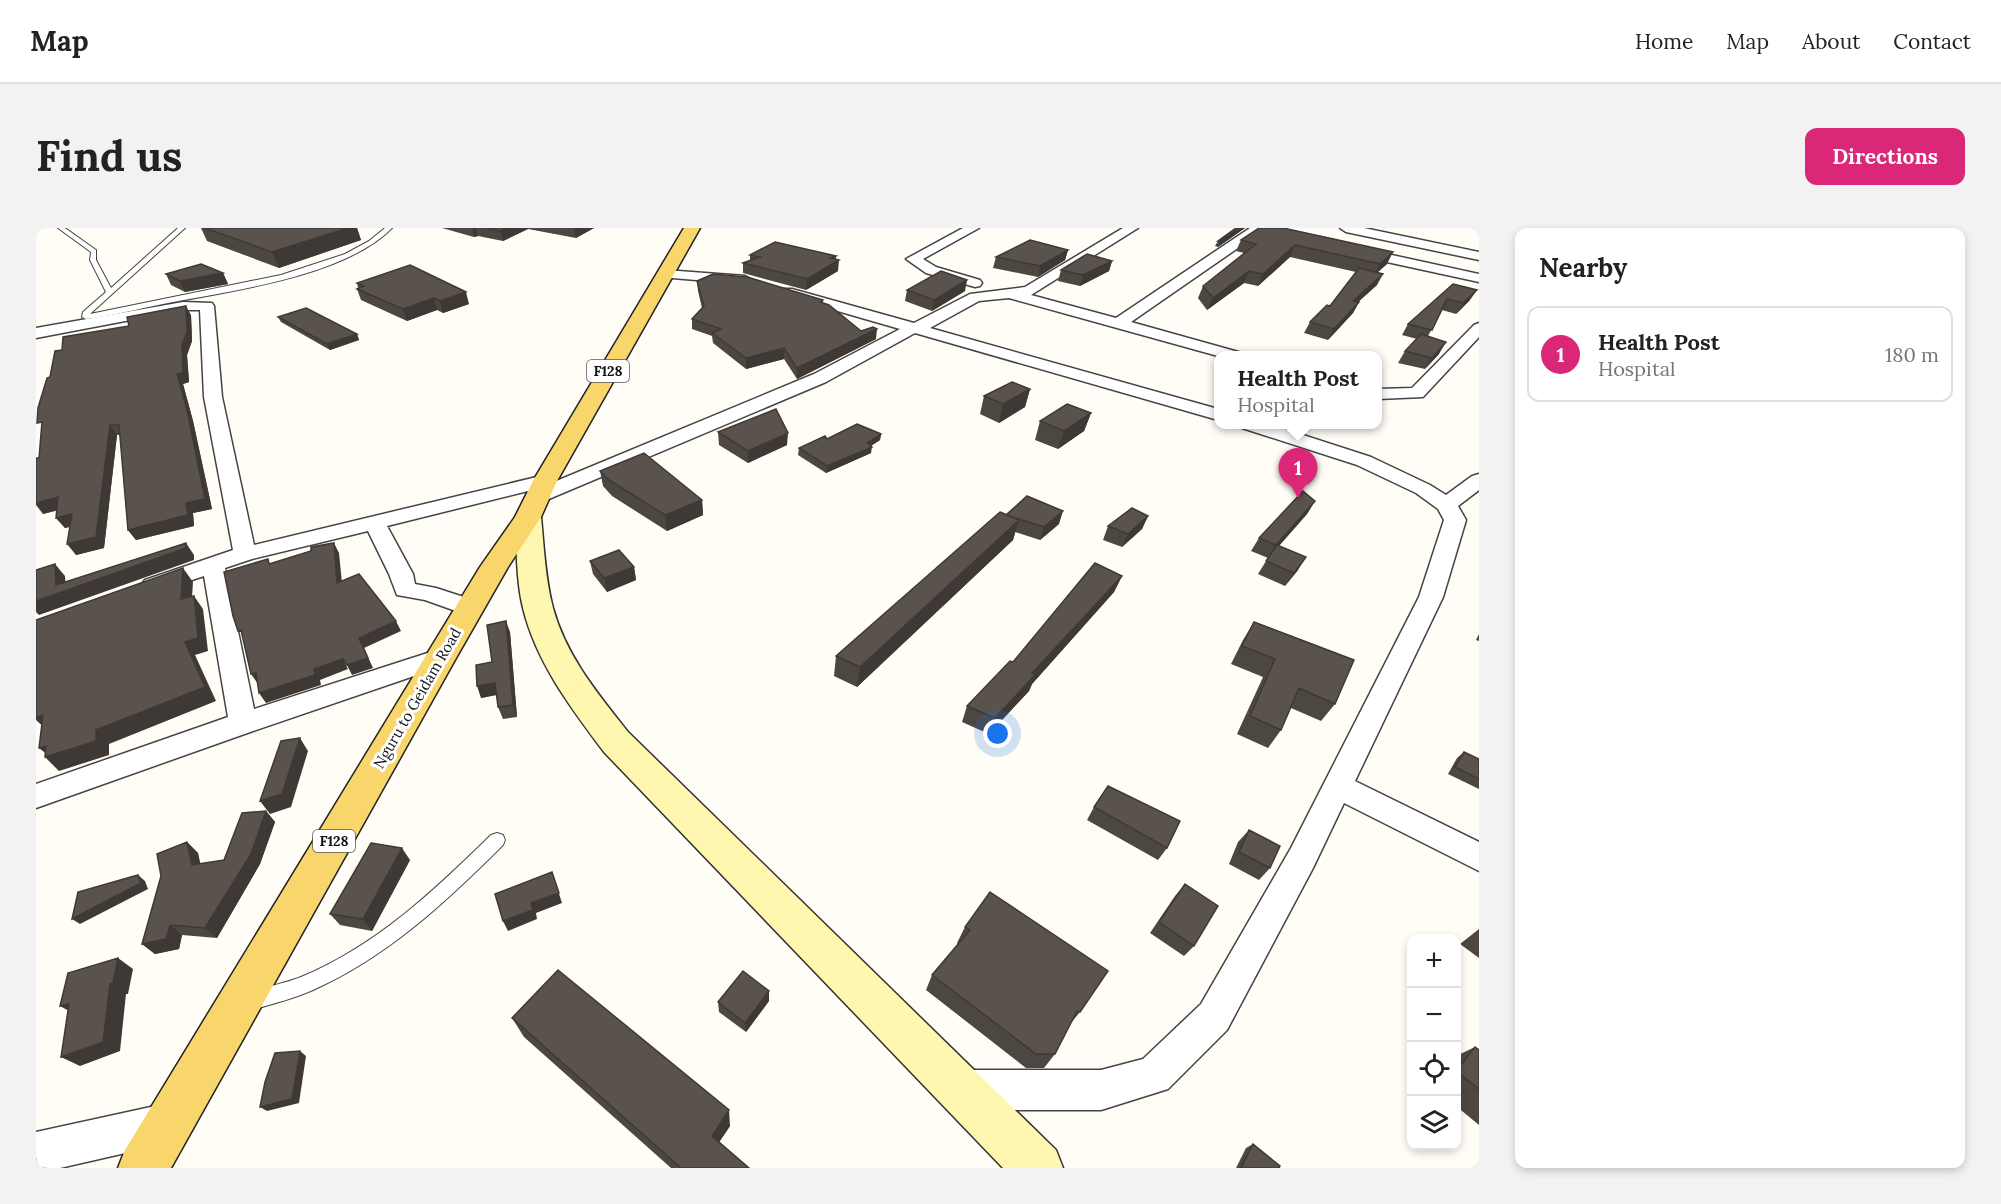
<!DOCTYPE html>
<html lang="en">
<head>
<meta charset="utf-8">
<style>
  :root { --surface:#fff; --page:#f2f2f2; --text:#222; --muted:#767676; --line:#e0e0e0; --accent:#db2777 }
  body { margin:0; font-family:Lora,serif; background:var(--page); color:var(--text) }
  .controls { position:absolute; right:18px; bottom:18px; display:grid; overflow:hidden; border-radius:12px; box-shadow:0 3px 9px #0003 }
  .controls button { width:54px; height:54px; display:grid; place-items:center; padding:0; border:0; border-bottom:2px solid var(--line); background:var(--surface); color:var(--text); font:30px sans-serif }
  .you { position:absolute; left:962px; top:506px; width:21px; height:21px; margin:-15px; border:4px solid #fff; border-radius:50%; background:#1a73e8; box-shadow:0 0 0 9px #1a73e833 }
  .badge { display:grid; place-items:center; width:39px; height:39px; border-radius:50%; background:var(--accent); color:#fff; font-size:20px; font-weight:700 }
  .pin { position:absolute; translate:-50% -50px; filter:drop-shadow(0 2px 3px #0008) }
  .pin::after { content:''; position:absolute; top:32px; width:21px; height:18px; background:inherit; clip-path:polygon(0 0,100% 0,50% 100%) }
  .popup { position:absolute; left:1178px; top:123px; width:168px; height:78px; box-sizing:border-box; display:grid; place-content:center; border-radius:12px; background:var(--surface); filter:drop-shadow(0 2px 4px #0005); font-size:20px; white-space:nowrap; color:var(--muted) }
  .popup b { font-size:22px; color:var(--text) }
  .popup::after { content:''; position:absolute; left:50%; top:100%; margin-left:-12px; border:12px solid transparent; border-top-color:var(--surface) }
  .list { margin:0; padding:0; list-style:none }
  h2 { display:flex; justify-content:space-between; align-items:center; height:78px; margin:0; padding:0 24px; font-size:26px }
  h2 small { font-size:20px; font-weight:400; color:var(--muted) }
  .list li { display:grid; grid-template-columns:39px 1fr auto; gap:18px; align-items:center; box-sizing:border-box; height:96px; margin:0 12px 12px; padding:0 12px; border:2px solid var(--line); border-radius:12px }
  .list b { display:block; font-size:22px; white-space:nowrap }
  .list p { margin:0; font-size:20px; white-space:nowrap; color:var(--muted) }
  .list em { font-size:20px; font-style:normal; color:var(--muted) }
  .icon { flex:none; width:33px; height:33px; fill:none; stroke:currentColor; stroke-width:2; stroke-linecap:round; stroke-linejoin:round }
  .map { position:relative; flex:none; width:1443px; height:940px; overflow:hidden; border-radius:12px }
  header { display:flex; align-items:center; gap:36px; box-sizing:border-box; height:84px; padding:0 30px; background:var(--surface); border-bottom:2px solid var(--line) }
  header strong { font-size:28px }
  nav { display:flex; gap:33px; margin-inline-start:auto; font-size:21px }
  .intro { display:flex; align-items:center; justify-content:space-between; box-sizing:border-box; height:144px; padding:0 36px }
  h1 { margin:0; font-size:42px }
  .button { padding:15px 27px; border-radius:12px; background:var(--accent); color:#fff; font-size:21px; font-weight:700 }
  main { display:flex; gap:36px; padding:0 36px }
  aside { flex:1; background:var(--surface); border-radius:12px; box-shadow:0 3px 9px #0003 }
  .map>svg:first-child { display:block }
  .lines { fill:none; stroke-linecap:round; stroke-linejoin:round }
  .lane-casing { stroke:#444; stroke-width:2 }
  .street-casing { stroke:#444; stroke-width:3 }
  .secondary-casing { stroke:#333; stroke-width:3 }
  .primary-casing { stroke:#222; stroke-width:3 }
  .lane { fill:#fff; fill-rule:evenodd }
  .street { fill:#fff; fill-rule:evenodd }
  .secondary { fill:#fff6b0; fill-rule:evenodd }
  .primary { fill:#f9d66b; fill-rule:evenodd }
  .wall { fill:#4d4742 }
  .shaded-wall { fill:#3f3936 }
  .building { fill:#5a524d; stroke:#3f3936; stroke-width:1.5 }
  .labels { text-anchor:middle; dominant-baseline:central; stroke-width:6; stroke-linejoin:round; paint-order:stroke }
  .shield { fill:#fff; stroke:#585858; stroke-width:1.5 }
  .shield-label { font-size:14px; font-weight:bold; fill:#111 }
  .street-label { font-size:15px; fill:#111; stroke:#fff }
</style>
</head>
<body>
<header>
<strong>Map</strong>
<nav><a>Home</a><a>Map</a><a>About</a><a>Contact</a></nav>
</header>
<div class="intro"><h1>Find us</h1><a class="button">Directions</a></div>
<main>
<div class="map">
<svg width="1443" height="940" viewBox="0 0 1443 940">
  <rect width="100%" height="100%" fill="#fffdf5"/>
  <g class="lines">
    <!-- lane casing -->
    <g class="lane-casing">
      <path id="lane" d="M22,0H29L60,22V32L75,60L142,0H149L54,86L245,47L309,26L333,13L349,0H356C308,49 194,63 127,76C101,81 76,88 50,91L46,89L47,84L70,64L54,32L55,24Z
        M461,605L467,607L469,612L467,617C410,674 351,729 277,762C257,771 236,776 215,782L209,779L206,773L209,767C227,759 247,756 265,749C340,718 399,662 455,607Z"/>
    </g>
    <!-- street casing -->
    <g class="street-casing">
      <path id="street" d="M927,0H943L887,31L900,39L944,52L946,55L944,58L939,59L890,45L870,31Z
        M1087,0H1102L995,67L1080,90L1214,0H1227L1225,4L1095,94L1206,125L1208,128H1182L973,70L943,73L894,100L1182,181V192L879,105L790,154L508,273L501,275L494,273L491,269L494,265L504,260L351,298L377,346L379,356L400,360L443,374L446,380L443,386L434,388L389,372L361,367L353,346L332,303L216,331L189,340L218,481L404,421L413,424L417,430L413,436L217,503L0,580V556L192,489L168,348L117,365L109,362L105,357L109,352L197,322L168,169L164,82H147L0,110V100L147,74L176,75L178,78L186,169L218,317L509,247L516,249L518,254L778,146L864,101L746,67L744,64L746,61H756L878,95L934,66L989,59Z
        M1304,0H1328L1443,24V32L1310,4Z
        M1319,19L1443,46V54L1314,26L1312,23Z
        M629,42L709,48L716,52L709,56L624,49L622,46Z
        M1443,95V109L1387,169L1342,171V161L1376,160L1438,97Z
        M1204,196H1233L1335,229L1394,257L1410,267L1436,248L1443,246V262L1422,278L1430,292L1407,369L1319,553L1443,614V643L1308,575L1277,640L1191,802L1132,861L1065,882H925L911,876L905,862L911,848L925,842H1065L1107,831L1165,776L1255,620L1383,369L1408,292L1402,281L1380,265L1321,237L1206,200Z
        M133,875L147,881L153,895L147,909L133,915L24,940H0V904Z"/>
    </g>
    <!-- secondary casing -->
    <g class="secondary-casing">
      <path id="secondary" d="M492,281L501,283L505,289C508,319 509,350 517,380C530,428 562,466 592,504L1020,922L1027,940H967L568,524C535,480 500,434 487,380C480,351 481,319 479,289L483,283Z"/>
    </g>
    <!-- primary casing -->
    <g class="primary-casing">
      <path id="primary" d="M648,0H664L521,253L505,289L472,339L420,430L135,940H82L89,922L444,339L479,289L497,253Z"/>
    </g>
    <!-- lane -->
    <use href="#lane" class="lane"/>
    <!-- street -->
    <use href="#street" class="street"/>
    <!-- secondary -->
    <use href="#secondary" class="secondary"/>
    <!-- primary -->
    <use href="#primary" class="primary"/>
  </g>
  <!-- wall -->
  <path class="wall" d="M165,0H321L325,12L243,40L171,13Z
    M406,0H558L540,10L492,1L467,13L442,8L438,9Z
    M1200,0H1209L1182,19L1179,18L1182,13Z
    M1223,0L1351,36L1341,45V57L1322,74H1323L1317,85L1292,112L1268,105L1274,94L1294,78L1320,44L1254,29L1222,58L1208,55L1171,82L1162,70L1167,58L1208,25L1200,23L1205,12Z
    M1032,22L1029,32L1002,49L957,40L960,29Z
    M714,27L800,28L799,31L802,43L770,62L707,45V35L714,32Z
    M1076,33L1073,43L1044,58L1022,53L1025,42Z
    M187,45L192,56L149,64L135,57L130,46Z
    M661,53L787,72V75L825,103L840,111L761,151L748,131L710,141L677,115L676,108L656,101V91L666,80L662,63Z
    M321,55L433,76L407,85L401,82L371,93L325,72L321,61L322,60Z
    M1417,56L1434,72L1420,86L1406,82L1392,108L1403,126L1389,141L1362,135L1369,123L1381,111L1366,107L1372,96Z
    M871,62L929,63L896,83L869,73Z
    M155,87L156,113L151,127L153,154L147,156L157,193L176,281L157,285L158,298L100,312L92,302L84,207H81L68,320L40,327L34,299L29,300L20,290L21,282L7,286L3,230L14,149L26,122L93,98Z
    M242,89L321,106L323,112L294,122L245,94Z
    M994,161L989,179L963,195L944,186L948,168Z
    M1055,185L1048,203L1022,221L999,212L1004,193Z
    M682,204L751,217L712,235L683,217Z
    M845,206L844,212L835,218V225L790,245L762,227L763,220L791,211Z
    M564,243L666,272L667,287L631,303L576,268L567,258Z
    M1279,273L1271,286L1243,318L1262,342L1249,358L1222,346L1232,330L1215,323L1223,310Z
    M970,287L1023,296L1004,312L979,304L977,312L821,459L798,448L800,428Z
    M1112,288L1106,301L1086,319L1067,312L1072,298Z
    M554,333L598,339L600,352L571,364L557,346Z
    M1086,348L1078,364L996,456L993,463L953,506L926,494L931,478L977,434Z
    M1218,394L1299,476L1285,493L1255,480L1245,502L1232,520L1201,506L1227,449L1195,436L1207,412Z
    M474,404L481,489L467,491L462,479L461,467L445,470L456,434Z
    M1443,406V413L1440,412Z
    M1428,524L1443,531V561L1412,546L1421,530Z
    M1058,579L1131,620L1122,632L1051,592Z
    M230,583L239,594L224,636L181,710L146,707L143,721L119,726L106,716L151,614L162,625L164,636L188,632Z
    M1213,602L1234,640L1223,652L1193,636L1202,614Z
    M374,632L336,703L304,697L294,686Z
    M1149,656L1158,718L1148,728L1114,705L1139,668Z
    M929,699L1044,784L1035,795L1019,826L1008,840H990L890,762L896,747L922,716L921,715Z
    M1443,701V730L1424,716Z
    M733,773L710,804L683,784L682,774Z
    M476,790L694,898L683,914L713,940H635L488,809Z
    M1439,819L1443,822V897L1420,878V828Z
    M1217,916L1243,940H1200L1210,920Z"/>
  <!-- shaded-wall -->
  <path class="shaded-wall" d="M312,0H321L325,12L243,40L236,24Z
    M436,0H440L442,8L438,9Z
    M471,0H492V1L467,13L464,3Z
    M538,0H558L540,10Z
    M1204,0H1209L1182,19L1184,13Z
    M1259,17L1254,29L1222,58L1227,46Z
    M1032,22L1029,32L1002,49L1004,38Z
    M1357,24L1351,36L1337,48L1344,36Z
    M800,28L799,35L803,32L802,43L770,62L771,51L795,30Z
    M1076,33L1073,43L1044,58L1047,47Z
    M1213,43L1208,55L1171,82L1177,70Z
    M187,45L192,56L149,64L144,53Z
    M1347,46L1341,57L1311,84L1317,73Z
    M931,52L929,63L896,83L898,72Z
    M1441,62L1434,72L1420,86L1427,75Z
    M430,64L433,76L407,85L404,73Z
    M398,70L401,82L371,93L367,81Z
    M1323,74L1317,85L1292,112L1298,101Z
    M150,78L155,87L156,113L151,127L153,154L147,156L157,193L176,281L157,285L158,298L100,312L92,302L146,117Z
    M841,101L840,111L761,151V140Z
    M321,106L323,112L294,122L291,116Z
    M1410,114L1403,126L1389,141L1396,130Z
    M748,120V131L710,141V130Z
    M994,161L989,179L963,195L967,176Z
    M1055,185L1048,203L1022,221L1028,203Z
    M74,197L81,207L68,320L40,327L31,316Z
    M752,205L751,217L712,235V223Z
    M845,206L844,212L830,221L836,219L835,225L790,245L791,238Z
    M22,269L31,280L7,286L0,277V275Z
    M666,272L667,287L631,303L629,287Z
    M1279,273L1271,286L1232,330L1240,317Z
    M1027,283L1023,296L1004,312L1008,299Z
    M36,286L44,296L29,300L20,290Z
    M1112,288L1106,301L1086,319L1092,306Z
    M983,292L977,312L821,459L824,439Z
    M150,315L158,327V332L3,387L0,384V373L20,357L19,336L29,348L30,362Z
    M298,315L303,325L307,365L301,355Z
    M1270,329L1262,342L1249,358L1258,345Z
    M598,339L600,352L571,364L568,350Z
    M147,340L157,354L155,385L145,371Z
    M1086,348L1078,364L996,456L993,463L953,506L959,490L996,445Z
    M158,368L167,381L172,423L159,427L180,473L73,516V527L23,543L9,529L13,528L3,520L60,502L149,414Z
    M360,393L365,403L328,420L337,440L316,447L311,437L323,410Z
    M470,393L474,404L481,489L477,477Z
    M307,431L312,441L284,452L285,457L230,475L223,465L278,441Z
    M220,445L222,456L215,446Z
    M459,455L463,466L445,470L441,458Z
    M0,484L7,487L12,503L0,492Z
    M264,510L272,523L255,579L234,586L224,573Z
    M230,583L239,594L224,636L181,710L169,700Z
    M151,614L162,625L167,648L156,637Z
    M366,620L374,632L336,703L327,691Z
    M516,644L526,675L500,685L501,691L472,703L467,693L495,675Z
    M102,647L109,653L112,661L44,696L36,691Z
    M134,697L146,707L143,721L119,726L106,716Z
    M82,730L97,741L92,766H90L84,823L44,838L25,829L74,756Z
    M733,763V773L710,804L709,795Z
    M33,776L42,788L24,778Z
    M264,823L270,828L263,875L231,883L224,879Z
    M693,882L694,898L678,922L676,908Z"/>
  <!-- building -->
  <path class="building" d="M169,0H312L236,24Z
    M450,0H471L464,3Z
    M1200,0H1204L1184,13H1182Z
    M1223,0H1247L1357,24L1344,36L1259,17L1227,46L1213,43L1177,70L1167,58L1220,16L1205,12Z
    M994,12L1032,22L1004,38L960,29Z
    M739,14L800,28L795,30L803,32L771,51L707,35L724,29L714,27Z
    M1051,26L1076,33L1047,47L1025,42Z
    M165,36L187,45L144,53L130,46Z
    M374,37L430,64L404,73L398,70L367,81L321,61L328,58L321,55Z
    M1323,40L1347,46L1317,73L1323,74L1298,101L1274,94L1291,77L1294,78Z
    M905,43L931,52L898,72L871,62Z
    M677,46L711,49L787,72L784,74L793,77L825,103L837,99L841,101L761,140L748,120L710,130L676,105L685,101L656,91L668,78L661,53Z
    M1417,56L1441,62L1427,75L1411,71L1396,102L1372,96Z
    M150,78L151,104L146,117L147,145L141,146L151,182L169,271L150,275L152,287L92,302L83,197H74L60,309L31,316L36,286L20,290L22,269L0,275V230H3L6,194L1,195L2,180L11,150L14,149L19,123L26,122L27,109L93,98L91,89Z
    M270,80L321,106L291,116L242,89Z
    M1385,106L1410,114L1396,130L1369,123Z
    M976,154L994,161L967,176L948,168Z
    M1031,176L1055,185L1028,203L1004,193Z
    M740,181L752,205L712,223L682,204Z
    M821,196L845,206L831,215L836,219L791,238L763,220L789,208L791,211Z
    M608,225L666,272L629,287L573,252L564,243Z
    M1267,263L1279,273L1240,317L1223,310Z
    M991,268L1027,283L1008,299L970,287Z
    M1096,280L1112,288L1092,306L1072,298Z
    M964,284L983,292L824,439L800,428Z
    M150,315V320L0,373V342L19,336L20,357Z
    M298,315L301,355L323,346L360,393L323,410L332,430L311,437L307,431L278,441L279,447L223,465L220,445L215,446L205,402L202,403L197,388L188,344L232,331L233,336L275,323V319Z
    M1241,317L1270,329L1258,345L1230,333Z
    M583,322L598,339L568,350L554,333Z
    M1059,335L1086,348L996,445L999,447L959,490L931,478L974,433L977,434Z
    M147,340L145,371L158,368L162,410L149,414L169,459L60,502V513L9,529L10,518L3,520L7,487L0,489V392Z
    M470,393L477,477L462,479L459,455L441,458L440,437L456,434L451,397Z
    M1218,394L1318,432L1299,476L1263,460L1245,502L1214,488L1239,431L1206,418Z
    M264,510L246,566L224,573L245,513Z
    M1428,524L1443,531V551L1419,539Z
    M1072,558L1144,593L1131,620L1058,579Z
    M230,583L215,626L169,700L134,697L130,711L106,716L125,648L121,626L151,614L156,637L188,632L206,585Z
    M1213,602L1244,618L1234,640L1203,624Z
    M335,615L366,620L327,691L294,686Z
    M516,644L523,665L495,675L497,682L467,693L459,666Z
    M102,647L105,655L36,691L42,664Z
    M1149,656L1182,678L1158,718L1123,694Z
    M954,664L1072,743L1044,784L1041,783L1019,826H1000L896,747L934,702L929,699Z
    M82,730L77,755L74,756L67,814L25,829L33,776L24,778L32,745Z
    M522,742L693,882L676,908L713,940H645L476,790Z
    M707,743L733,763L709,795L682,774Z
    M1439,819L1443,822V861L1420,843Z
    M264,823L256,871L224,879L229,854L239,825Z
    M1217,916L1244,938L1243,940H1205Z"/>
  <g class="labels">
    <!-- shield labels -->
    <g class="shield">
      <rect x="551" y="132" width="42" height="22" rx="4.5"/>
      <rect x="277" y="602" width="42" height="22" rx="4.5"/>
    </g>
    <g class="shield-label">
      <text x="572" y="143">F128</text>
      <text x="298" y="613">F128</text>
    </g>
    <!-- street labels -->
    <g class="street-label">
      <text transform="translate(381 470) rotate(-60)">Nguru to Geidam Road</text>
    </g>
  </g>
</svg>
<div class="controls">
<button>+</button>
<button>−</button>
<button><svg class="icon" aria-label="locate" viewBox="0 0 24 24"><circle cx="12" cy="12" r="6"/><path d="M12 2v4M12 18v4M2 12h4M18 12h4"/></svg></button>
<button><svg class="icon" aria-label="layers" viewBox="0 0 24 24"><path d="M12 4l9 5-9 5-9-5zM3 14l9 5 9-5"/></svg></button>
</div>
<div class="you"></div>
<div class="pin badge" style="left:1262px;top:270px">1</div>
<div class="popup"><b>Health Post</b>Hospital</div>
</div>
<aside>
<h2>Nearby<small></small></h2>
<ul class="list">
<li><span class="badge">1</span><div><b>Health Post</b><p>Hospital</p></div><em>180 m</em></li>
</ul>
</aside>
</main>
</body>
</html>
